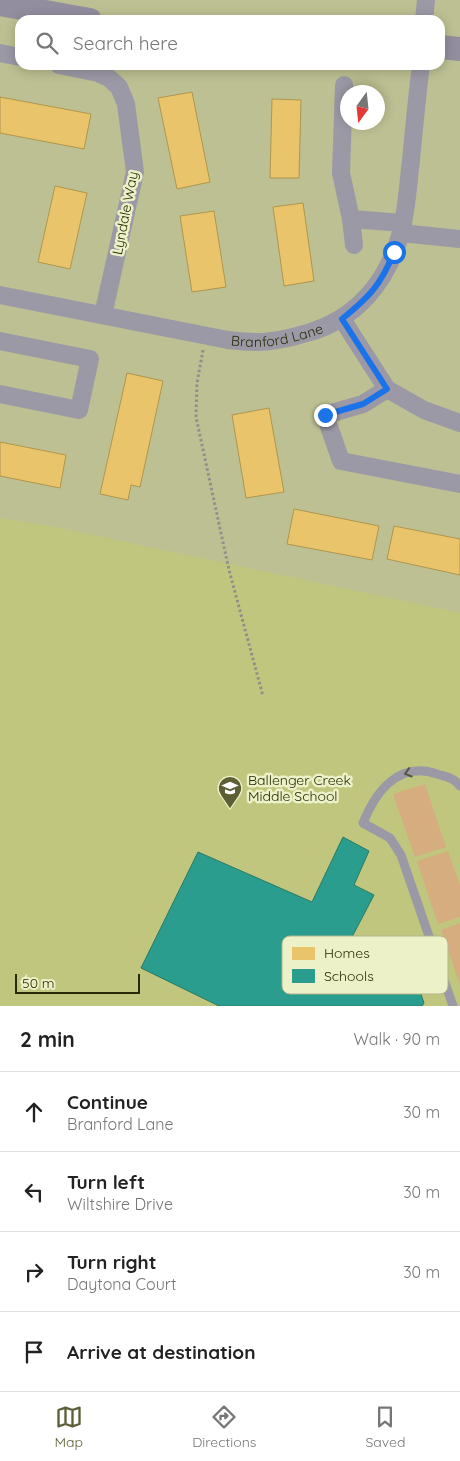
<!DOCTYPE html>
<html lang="en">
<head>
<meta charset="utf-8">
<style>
  :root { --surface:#fff; --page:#f6f6f6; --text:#222; --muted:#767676; --line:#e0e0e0; --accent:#5c5e36 }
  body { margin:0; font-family:Quicksand,sans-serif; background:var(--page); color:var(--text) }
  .compass { position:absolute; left:340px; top:85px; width:45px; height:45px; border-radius:50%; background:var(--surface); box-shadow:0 2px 12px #0003; rotate:195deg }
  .scale { position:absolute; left:15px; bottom:12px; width:125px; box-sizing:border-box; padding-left:5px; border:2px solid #282a05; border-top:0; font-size:14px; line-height:18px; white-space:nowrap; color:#282a05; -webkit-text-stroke:4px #edf1c7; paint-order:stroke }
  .stop { position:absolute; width:15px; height:15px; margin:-11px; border:4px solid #1a73e8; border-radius:50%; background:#fff }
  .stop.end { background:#1a73e8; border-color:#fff; box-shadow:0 1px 5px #0008 }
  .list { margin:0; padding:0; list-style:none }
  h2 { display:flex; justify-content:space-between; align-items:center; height:65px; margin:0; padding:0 20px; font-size:21px }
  h2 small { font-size:16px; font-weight:400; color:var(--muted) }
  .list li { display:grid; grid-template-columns:32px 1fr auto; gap:15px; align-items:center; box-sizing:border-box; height:80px; padding:0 20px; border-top:1px solid var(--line) }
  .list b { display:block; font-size:19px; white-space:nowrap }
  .list p { margin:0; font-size:16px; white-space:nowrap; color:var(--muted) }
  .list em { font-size:16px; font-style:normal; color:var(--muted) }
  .icon { flex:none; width:28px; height:28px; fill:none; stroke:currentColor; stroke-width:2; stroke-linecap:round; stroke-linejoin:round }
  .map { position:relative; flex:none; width:460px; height:1006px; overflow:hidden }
  .search { position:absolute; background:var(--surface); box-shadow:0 2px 12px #0003; left:15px; right:15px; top:15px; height:55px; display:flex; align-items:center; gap:12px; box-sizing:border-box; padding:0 18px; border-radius:15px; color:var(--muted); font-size:19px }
  .sheet { height:385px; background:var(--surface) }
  nav { display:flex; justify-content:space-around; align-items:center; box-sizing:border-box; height:70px; border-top:1px solid var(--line); background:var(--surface); font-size:14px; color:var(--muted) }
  nav a { display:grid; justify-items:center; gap:2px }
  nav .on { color:var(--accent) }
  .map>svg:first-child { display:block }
  .built { fill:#c0c67d }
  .green { fill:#d6ad7e }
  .homes { fill:#e9c46a; stroke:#af964c }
  .schools { fill:#2a9d8f; stroke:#297a66 }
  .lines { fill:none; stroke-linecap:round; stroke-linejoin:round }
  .path { stroke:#908f8c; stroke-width:3; stroke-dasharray:2.5 2.5; stroke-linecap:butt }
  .lane { stroke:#9c99a6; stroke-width:9 }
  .street { stroke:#9c99a6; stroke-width:18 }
  .secondary { stroke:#928e9f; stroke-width:24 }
  .oneway { stroke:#565645 }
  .route { stroke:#1a73e8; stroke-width:6 }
  .labels { text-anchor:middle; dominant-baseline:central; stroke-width:5; stroke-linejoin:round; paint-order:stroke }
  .street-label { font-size:14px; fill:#282a05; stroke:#edf1c7 }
  .poi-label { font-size:14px; fill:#282a05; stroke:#edf1c7; text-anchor:start }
  .key { fill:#edf1c7; stroke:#b2b58d; stroke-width:1 }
  .key-label { font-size:14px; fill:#282a05 }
</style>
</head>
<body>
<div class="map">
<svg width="460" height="1006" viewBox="0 0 460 1006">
  <rect width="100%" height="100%" fill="#bdc092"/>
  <!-- built -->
  <path class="built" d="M0,518L55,527L460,613V1006H0Z"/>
  <!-- green -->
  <path class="green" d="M425,784L446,847L415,857L393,794Z
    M448,851L460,886V917L438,924L417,861Z
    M460,923V985L441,930Z"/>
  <!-- homes -->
  <path class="homes" d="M192,92L210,182L177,189L158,98Z
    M0,97L91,114L84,149L0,133Z
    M272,99L301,100L299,178H270Z
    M55,186L87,193L70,269L38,262Z
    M303,203L314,281L284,286L273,207Z
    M214,211L226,287L192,292L180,216Z
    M127,373L163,381L140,487L131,485L128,500L100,494Z
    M269,408L284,492L246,498L232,415Z
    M0,442L66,455L60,488L0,476Z
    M294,509L379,526L372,560L287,544Z
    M394,526L460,539V575L387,559Z"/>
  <!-- schools -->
  <path class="schools" d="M343,837L369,851L354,885L374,895L352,937L412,968L424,1003L422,1006H219L141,968L198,852L312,902Z"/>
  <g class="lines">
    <!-- path -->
    <path class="path" d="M203,350L197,383L196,417L229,570L263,696"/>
    <!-- lane -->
    <path class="lane" d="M453,1006L401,855L390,838L363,823C376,791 399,761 437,774C447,777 454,778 460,786"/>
    <!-- street -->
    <g class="street">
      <path d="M424,20L426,0"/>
      <path d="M0,53L20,57"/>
      <path d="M59,65L98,73L109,78L119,87L126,104L135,172L103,315"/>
      <path d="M344,85L341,173L351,219L354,245"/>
      <path d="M351,219L403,223"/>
      <path d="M401,233L460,239"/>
      <path id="s1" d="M0,295L228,340C260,344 277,342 307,333C357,319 388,281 401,232C407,209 408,184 411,160C414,128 417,97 421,65"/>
      <path d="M342,319L387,389L424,410L460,423"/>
      <path d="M0,341L90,359L79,410L0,394"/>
      <path d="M387,389L363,404L325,415L341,461L460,484"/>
    </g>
    <!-- secondary -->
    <path class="secondary" d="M0,4L90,20
      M440,47L460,49"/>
  </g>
  <!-- one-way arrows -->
  <defs><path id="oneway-chevron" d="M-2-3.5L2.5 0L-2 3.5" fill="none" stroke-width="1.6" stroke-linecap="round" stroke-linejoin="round" transform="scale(1.25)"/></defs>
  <use class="oneway" href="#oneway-chevron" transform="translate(408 773) rotate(163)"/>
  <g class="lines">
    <!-- route -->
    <path class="route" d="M325,415L363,404L387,389L342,319C369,297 381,285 394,252"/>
  </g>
  <!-- icons -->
  <defs>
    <g id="school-pin" transform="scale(1.25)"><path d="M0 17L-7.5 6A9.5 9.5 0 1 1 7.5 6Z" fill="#5c5e36" stroke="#edf1c7"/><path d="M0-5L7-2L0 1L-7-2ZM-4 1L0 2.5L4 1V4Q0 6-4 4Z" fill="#fff"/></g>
  </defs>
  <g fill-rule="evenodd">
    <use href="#school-pin" x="230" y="788"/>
  </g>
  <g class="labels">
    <!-- street labels -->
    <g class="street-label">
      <text transform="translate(125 213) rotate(-79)">Lyndale Way</text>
      <text stroke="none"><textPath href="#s1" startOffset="282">Branford Lane</textPath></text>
    </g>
    <!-- poi labels -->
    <g class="poi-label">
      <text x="248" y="780">Ballenger Creek<tspan x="248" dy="16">Middle School</tspan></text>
    </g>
  </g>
  <!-- legend -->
  <rect x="282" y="936" width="166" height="58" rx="8" class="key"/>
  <rect x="292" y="947" width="23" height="13" fill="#e9c46a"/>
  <rect x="292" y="969" width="23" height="14" fill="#2a9d8f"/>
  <g class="key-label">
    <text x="324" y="958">Homes</text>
    <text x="324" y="981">Schools</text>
  </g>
</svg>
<svg class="compass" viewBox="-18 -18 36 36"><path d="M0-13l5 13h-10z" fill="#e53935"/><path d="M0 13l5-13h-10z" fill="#767676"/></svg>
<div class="scale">50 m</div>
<div class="stop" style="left:394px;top:252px"></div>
<div class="stop end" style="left:325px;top:415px"></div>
<div class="search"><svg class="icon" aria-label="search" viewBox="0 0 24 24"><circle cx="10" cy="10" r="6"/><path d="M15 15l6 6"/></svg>Search here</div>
</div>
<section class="sheet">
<h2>2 min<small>Walk · 90 m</small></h2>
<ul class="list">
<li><svg class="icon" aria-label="ahead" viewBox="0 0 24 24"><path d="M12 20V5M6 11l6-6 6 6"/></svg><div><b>Continue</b><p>Branford Lane</p></div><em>30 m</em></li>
<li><svg class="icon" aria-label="left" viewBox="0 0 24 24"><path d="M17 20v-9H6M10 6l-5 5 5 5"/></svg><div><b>Turn left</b><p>Wiltshire Drive</p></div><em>30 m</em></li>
<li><svg class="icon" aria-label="right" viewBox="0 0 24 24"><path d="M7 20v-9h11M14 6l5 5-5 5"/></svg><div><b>Turn right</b><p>Daytona Court</p></div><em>30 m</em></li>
<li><svg class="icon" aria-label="arrive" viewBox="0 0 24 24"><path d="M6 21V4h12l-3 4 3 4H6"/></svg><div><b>Arrive at destination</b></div></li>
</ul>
</section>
<nav>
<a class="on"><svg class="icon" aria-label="map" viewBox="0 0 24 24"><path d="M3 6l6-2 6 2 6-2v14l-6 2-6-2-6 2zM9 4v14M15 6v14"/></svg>Map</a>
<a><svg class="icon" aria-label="directions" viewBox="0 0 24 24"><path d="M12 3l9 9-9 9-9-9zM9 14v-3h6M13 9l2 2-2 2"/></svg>Directions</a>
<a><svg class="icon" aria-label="saved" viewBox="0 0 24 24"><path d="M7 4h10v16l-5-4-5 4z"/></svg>Saved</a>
</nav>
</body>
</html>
